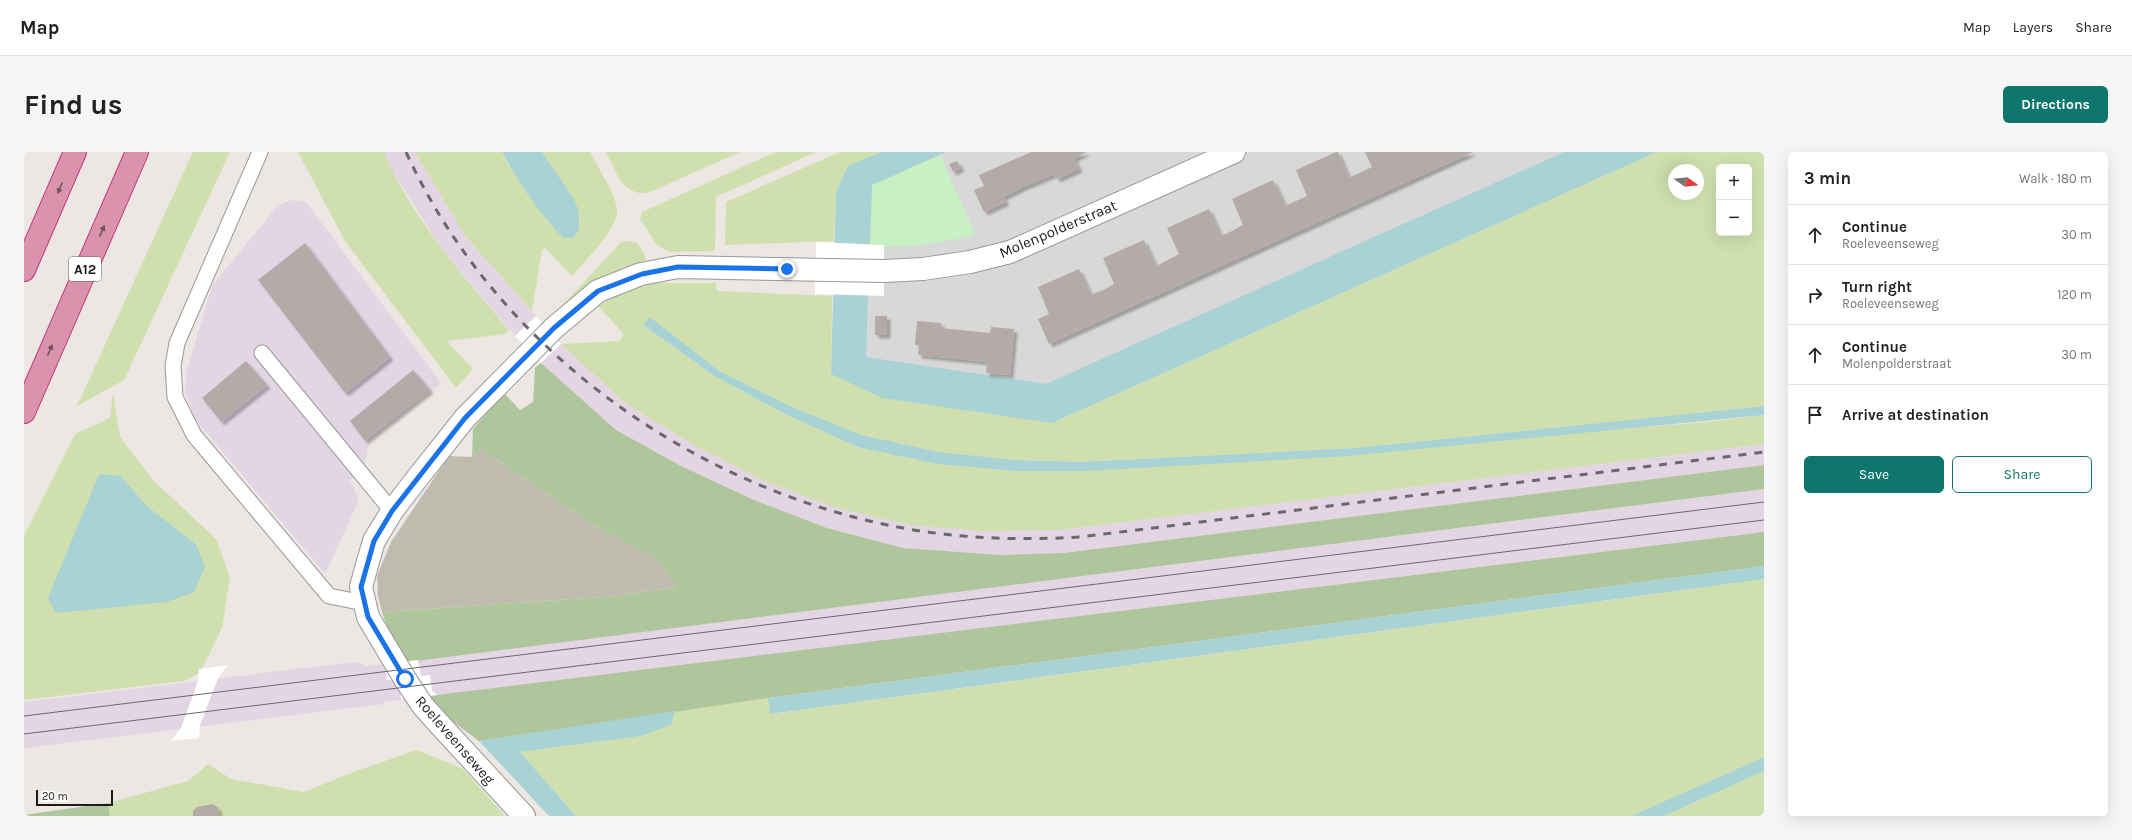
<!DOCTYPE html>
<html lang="en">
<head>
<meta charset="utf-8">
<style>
  :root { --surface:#fff; --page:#f6f6f6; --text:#222; --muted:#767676; --line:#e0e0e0; --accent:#0f766e }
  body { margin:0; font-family:Karla,sans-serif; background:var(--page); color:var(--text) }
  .controls { position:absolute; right:12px; top:12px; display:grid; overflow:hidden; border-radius:6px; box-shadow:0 4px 16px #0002 }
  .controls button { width:36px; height:36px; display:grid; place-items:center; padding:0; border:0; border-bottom:1px solid var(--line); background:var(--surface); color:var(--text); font:20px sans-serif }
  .compass { position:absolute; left:1644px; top:12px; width:36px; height:36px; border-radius:50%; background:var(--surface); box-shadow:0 4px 16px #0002; rotate:105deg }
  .scale { position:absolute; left:12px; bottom:10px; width:77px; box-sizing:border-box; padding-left:4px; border:2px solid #1b1b1b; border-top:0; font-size:11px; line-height:14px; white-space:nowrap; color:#1b1b1b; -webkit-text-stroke:3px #fff; paint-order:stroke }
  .stop { position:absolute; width:12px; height:12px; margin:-9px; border:3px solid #1a73e8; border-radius:50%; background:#fff }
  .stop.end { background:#1a73e8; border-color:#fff; box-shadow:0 1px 4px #0008 }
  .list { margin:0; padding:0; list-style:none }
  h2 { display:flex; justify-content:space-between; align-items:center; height:52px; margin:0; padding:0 16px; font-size:17px }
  h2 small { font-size:13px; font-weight:400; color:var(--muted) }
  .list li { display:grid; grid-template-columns:26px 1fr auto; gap:12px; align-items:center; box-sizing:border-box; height:60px; padding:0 16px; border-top:1px solid var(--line) }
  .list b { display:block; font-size:15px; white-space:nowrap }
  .list p { margin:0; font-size:13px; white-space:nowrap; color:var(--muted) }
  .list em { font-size:13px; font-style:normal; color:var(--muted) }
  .actions { display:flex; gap:8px; padding:12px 16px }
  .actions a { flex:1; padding:9px 0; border:1px solid var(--accent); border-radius:6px; text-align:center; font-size:14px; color:var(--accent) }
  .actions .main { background:var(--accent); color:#fff }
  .icon { flex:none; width:22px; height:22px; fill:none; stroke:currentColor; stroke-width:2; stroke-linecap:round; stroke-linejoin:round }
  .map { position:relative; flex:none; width:1740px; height:664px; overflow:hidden; border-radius:6px }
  header { display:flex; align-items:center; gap:24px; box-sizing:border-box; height:56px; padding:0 20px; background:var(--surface); border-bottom:1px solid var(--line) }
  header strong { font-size:19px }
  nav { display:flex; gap:22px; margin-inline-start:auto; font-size:14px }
  .intro { display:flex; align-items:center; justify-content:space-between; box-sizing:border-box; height:96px; padding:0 24px }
  h1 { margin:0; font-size:28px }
  .button { padding:10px 18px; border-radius:6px; background:var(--accent); color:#fff; font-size:14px; font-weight:700 }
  main { display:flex; gap:24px; padding:0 24px }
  aside { flex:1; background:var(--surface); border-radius:6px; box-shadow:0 4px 16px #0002 }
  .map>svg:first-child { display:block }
  .residential { fill:#d9d8d9 }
  .industrial { fill:#e4d5e4 }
  .construction { fill:#bfbcaf }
  .grass { fill:#cfe0ae; fill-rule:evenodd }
  .forest { fill:#afc69c }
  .park { fill:#c7f1c3 }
  .water { fill:#a8d2d4 }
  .pier { fill:#fff }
  .building { fill:#b4aba8; filter:url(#shadow) }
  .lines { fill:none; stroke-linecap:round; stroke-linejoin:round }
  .lane-casing { stroke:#989898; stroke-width:17 }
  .street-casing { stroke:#989898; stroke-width:24 }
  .highway-casing { stroke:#c0397e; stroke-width:24 }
  .lane { stroke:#fff; stroke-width:15 }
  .street { stroke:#fff; stroke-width:22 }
  .highway { stroke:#da93ac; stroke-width:22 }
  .tram { stroke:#696969; stroke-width:1 }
  .rail { stroke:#696969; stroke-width:3; stroke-dasharray:8 8; stroke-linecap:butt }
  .oneway { fill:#71515c }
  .route { stroke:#1a73e8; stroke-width:5 }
  .labels { text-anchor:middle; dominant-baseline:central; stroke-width:3.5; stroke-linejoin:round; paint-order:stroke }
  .shield { fill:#fff; stroke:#5f5f5f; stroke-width:1 }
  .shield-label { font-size:14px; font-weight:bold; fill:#1b1b1b }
  .street-label { font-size:15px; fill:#1b1b1b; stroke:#fff }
</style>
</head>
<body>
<header>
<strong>Map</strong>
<nav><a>Map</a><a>Layers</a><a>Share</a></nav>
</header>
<div class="intro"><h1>Find us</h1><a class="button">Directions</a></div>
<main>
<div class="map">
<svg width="1740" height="664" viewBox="0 0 1740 664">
  <defs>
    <filter id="shadow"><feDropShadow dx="3.5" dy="3.5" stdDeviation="1" flood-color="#0004"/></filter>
  </defs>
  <rect width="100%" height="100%" fill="#ece7e2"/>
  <!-- residential -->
  <path class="residential" d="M897,0H1582L1024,252L822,217L827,32Z"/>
  <!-- industrial -->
  <path class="industrial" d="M360,0H391L441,84L537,192L601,251L668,292L738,328L1035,378L1740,292V313L1035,402L977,403L879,396L803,376L730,348L657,314L592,278L517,211L491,184L417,96L368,18Z
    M268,48L282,50L417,231L345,289L340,315L326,328L335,348L301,422L171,267L161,239L163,218L188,134L254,53Z
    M1740,337V380L360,550V552L0,596V550L330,510L339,512V514L361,512Z"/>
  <!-- construction -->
  <path class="construction" d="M457,297L574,376L633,407L652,435L592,444L358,460L354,444L353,424L367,390L425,304L448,305Z"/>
  <!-- grass -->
  <path class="grass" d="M169,0H206L100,228L53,254Z
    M274,0H360C388,67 439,123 485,178L481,182L423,189L449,217L432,236L321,89Z
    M391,0H478L485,15L550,47L518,0H566C574,16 590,39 593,56C596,76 560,109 548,124L521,96L518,98L508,159L441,84Z
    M582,0H716L624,41C597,43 593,21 582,0Z
    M752,0H792L692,45L691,99L646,100L633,93L616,67L618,60Z
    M816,0H857L824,15L812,40L810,89L701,93L702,50Z
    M1633,0H1740V254L1331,296L1056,310L992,308L915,300L837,283L764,253L697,220L626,165L619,173L689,223L759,261L833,295L914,312L989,319H1062L1683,270L1740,263V292L1035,378L960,379L885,373L810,355L738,328L668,292L601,251L537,192L595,189L600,182L574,154L593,143L629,131H692L693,139L808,144L807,222L1028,271ZM1695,15H1725V81H1695ZM1650,18H1674V42H1650Z
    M604,89L613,91L620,101L622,108C590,118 562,132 537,155L597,90Z
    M89,240L96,285L129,328L192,387L206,425L198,476L176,521L160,529L0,548V384L51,282L86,266ZM97,324L123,354L172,392L32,461Z
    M1740,427V605L1607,664H552L496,600L617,584L647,573L651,559L744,546L747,562Z
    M393,598L439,617L481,664H86L84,651L164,629L184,612L207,627L280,640L332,619Z
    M1740,619V664H1640Z"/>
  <!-- forest -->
  <path class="forest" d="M517,211L592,278L657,314L730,348L803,376L879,396L977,403L1040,401L1740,313V337L376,511L358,460L592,444L652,435L633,407L574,376L457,297L448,305L449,277L480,241L496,258L509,250L511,216Z
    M1740,380V414L744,546L455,589L396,545Z
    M84,651L86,664H0V663Z"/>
  <!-- park -->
  <path class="park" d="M916,3L951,82C917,92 881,96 846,94L848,33Z"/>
  <!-- water -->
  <path class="water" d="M478,0H518L550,47L555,60V79L548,86H539C515,60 494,31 478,0Z
    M857,0H922L848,33L842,205L1022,232L1540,0H1633L1028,271L858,246L807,222L812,40L824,14Z
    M626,165L697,220L764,253L837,283L915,300L992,308L1056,310L1331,296L1740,254V263L1325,304L1062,319H989L914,312L833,295L759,261L689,223L619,173Z
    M75,322L97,324L123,354L172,392L181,415L170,440L143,450L32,461L24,446Z
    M1740,414V427L746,562L744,546Z
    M651,559L647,573L617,584L496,600L552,664H525L455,589Z
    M1740,605V619L1640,664H1607Z"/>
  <!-- pier -->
  <path class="pier" d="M792,90L860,93V144L791,142Z
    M512,164L537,192L517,211L491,184Z
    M394,508L397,524L406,523L408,539L414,543L377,547L374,527L363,528L361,512Z
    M204,513L194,526L176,573L175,586L147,589L157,576L174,529L175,517Z"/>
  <!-- building -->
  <path class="building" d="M1007,0H1063L1050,6L1055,17L1033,27L1030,22L999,35L979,45L982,50L960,60L950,38L960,34L955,23Z
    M1312,0H1314L1325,26L1348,15L1341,0H1449L1025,192L1014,167L1025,162L1014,135L1055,117L1067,143L1079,138L1090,132L1079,106L1120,88L1132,114L1155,102L1143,76L1185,57L1197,84L1208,79L1219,73L1208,47L1249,28L1261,54L1283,44L1272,18Z
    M933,9L937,16L929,20L925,12Z
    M281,91L366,205L321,241L234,128Z
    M851,164H863V183H851Z
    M893,169L917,171V176L966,181L967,175L990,177L986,223L962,221L963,210L894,203L895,193H891Z
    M222,209L243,233L197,270L178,246Z
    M389,218L406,238L341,289L326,269Z
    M189,652L194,656L195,662L193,664H169V659L173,655Z"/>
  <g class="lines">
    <!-- lane casing -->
    <g class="lane-casing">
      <path id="lane" d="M236,0L153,191L149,214L151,245L170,283L305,444L340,451
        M238,201L368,359"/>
    </g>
    <!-- street casing -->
    <g class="street-casing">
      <path id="street" d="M500,664L417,574L399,554L381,527L344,465L337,435L343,413L350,389L368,359L391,329L441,266L530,176L574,139L617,122L654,115L860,119L899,117L946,110L986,100L1210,0"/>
    </g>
    <!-- highway casing -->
    <g class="highway-casing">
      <path id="highway" d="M0,118L51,0
        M0,260L113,0"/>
    </g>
    <!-- lane -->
    <use href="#lane" class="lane"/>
    <!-- street -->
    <use href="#street" class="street"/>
    <!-- highway -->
    <use href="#highway" class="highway"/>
    <!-- tram -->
    <path class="tram" d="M0,564L1740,350
      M0,582L1740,368"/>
    <!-- rail -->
    <path class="rail" d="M382,0C468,189 654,326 854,371C920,386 988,389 1056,385L1740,300"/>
  </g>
  <!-- one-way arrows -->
  <defs><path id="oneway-solid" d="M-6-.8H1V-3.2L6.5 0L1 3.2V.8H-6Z"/></defs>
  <g class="oneway">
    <use href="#oneway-solid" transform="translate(36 36) rotate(113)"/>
    <use href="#oneway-solid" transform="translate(78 79) rotate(-66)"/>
    <use href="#oneway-solid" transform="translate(26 198) rotate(-67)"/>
  </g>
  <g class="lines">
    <!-- route -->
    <path class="route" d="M381,527L344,465L337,435L350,389L368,359L441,266L530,176L574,139L618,122L654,115L763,117"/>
  </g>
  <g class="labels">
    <!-- shield labels -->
    <rect class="shield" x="45" y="105" width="32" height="24" rx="3"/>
    <g class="shield-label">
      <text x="61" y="117">A12</text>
    </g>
    <!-- street labels -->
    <g class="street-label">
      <text transform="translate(1034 77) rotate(-23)">Molenpolderstraat</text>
      <text transform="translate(431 588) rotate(49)">Roeleveenseweg</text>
    </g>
  </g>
</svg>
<div class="controls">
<button>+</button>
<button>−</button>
</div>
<svg class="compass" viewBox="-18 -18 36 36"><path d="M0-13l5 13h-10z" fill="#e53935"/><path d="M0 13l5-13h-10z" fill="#767676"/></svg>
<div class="scale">20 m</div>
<div class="stop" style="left:381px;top:527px"></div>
<div class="stop end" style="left:763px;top:117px"></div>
</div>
<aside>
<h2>3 min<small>Walk · 180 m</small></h2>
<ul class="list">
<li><svg class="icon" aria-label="ahead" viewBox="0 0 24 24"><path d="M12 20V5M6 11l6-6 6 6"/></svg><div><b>Continue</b><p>Roeleveenseweg</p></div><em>30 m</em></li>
<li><svg class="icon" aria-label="right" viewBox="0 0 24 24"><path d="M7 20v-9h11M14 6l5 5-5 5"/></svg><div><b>Turn right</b><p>Roeleveenseweg</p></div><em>120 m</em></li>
<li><svg class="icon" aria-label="ahead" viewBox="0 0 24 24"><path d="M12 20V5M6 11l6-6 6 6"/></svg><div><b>Continue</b><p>Molenpolderstraat</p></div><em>30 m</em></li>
<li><svg class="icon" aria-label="arrive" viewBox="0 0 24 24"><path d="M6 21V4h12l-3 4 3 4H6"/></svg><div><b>Arrive at destination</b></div></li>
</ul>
<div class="actions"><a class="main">Save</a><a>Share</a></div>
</aside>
</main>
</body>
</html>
